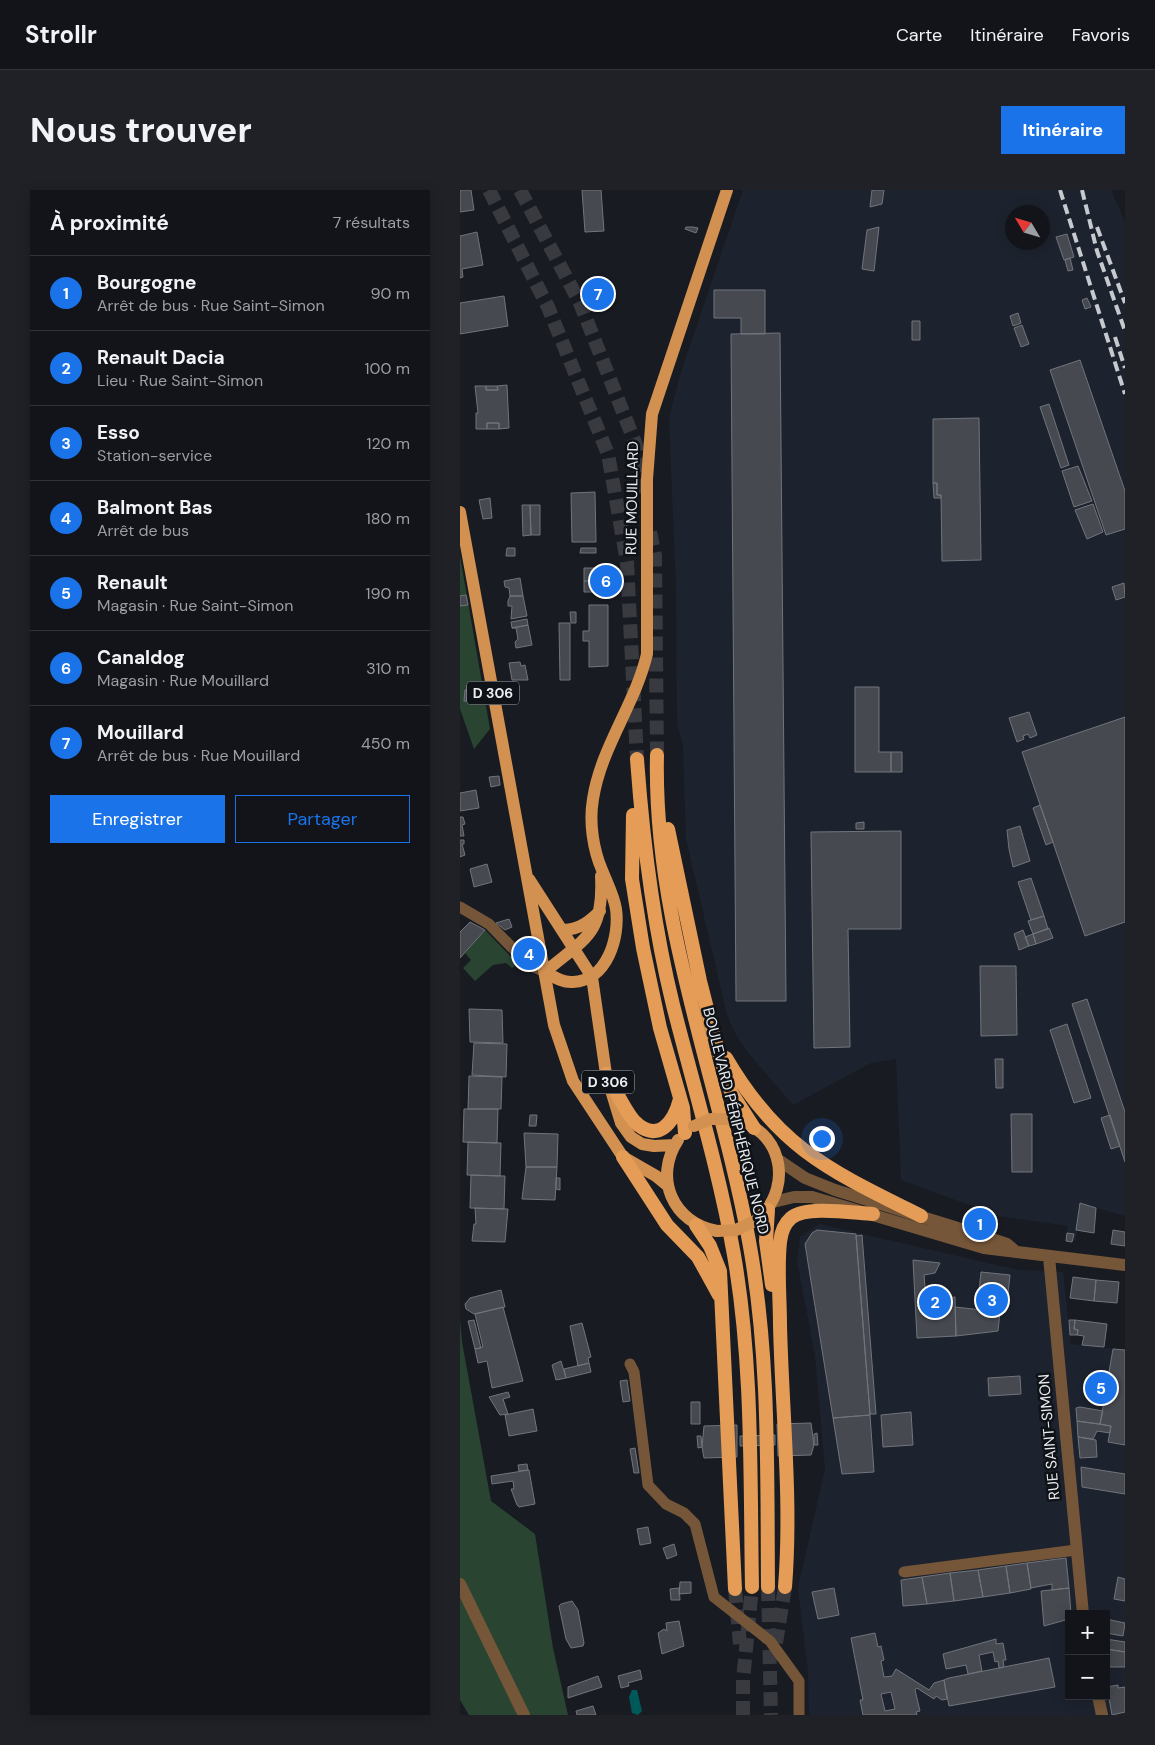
<!DOCTYPE html>
<html lang="fr">
<head>
<meta charset="utf-8">
<style>
  :root { --surface:#121419; --page:#1f2126; --text:#f1f3f6; --muted:#9c9ea2; --line:#313338; --accent:#1a73e8 }
  body { margin:0; font-family:"DM Sans",sans-serif; background:var(--page); color:var(--text) }
  .controls { position:absolute; right:15px; bottom:15px; display:grid; overflow:hidden; border-radius:0px; box-shadow:0 2px 12px #0003 }
  .controls button { width:45px; height:45px; display:grid; place-items:center; padding:0; border:0; border-bottom:1px solid var(--line); background:var(--surface); color:var(--text); font:25px sans-serif }
  .compass { position:absolute; left:545px; top:15px; width:45px; height:45px; border-radius:50%; background:var(--surface); box-shadow:0 2px 12px #0003; rotate:308deg }
  .you { position:absolute; left:361px; top:948px; width:18px; height:18px; margin:-12px; border:4px solid #fff; border-radius:50%; background:#1a73e8; box-shadow:0 0 0 8px #1a73e833 }
  .badge { display:grid; place-items:center; width:32px; height:32px; border-radius:50%; background:var(--accent); color:#fff; font-size:16px; font-weight:700 }
  .pin { position:absolute; translate:-50% -50%; border:2px solid #fff; box-shadow:0 1px 5px #0006 }
  .list { margin:0; padding:0; list-style:none }
  h2 { display:flex; justify-content:space-between; align-items:center; height:65px; margin:0; padding:0 20px; font-size:21px }
  h2 small { font-size:16px; font-weight:400; color:var(--muted) }
  .list li { display:grid; grid-template-columns:32px 1fr auto; gap:15px; align-items:center; box-sizing:border-box; height:75px; padding:0 20px; border-top:1px solid var(--line) }
  .list b { display:block; font-size:19px; white-space:nowrap }
  .list p { margin:0; font-size:16px; white-space:nowrap; color:var(--muted) }
  .list em { font-size:16px; font-style:normal; color:var(--muted) }
  .actions { display:flex; gap:10px; padding:15px 20px }
  .actions a { flex:1; padding:11px 0; border:1px solid var(--accent); border-radius:0px; text-align:center; font-size:18px; color:var(--accent) }
  .actions .main { background:var(--accent); color:#fff }
  .map { position:relative; flex:none; width:665px; height:1525px; overflow:hidden; border-radius:0px }
  header { display:flex; align-items:center; gap:30px; box-sizing:border-box; height:70px; padding:0 25px; background:var(--surface); border-bottom:1px solid var(--line) }
  header strong { font-size:24px }
  nav { display:flex; gap:28px; margin-inline-start:auto; font-size:18px }
  .intro { display:flex; align-items:center; justify-content:space-between; box-sizing:border-box; height:120px; padding:0 30px }
  h1 { margin:0; font-size:35px }
  .button { padding:12px 22px; border-radius:0px; background:var(--accent); color:#fff; font-size:18px; font-weight:700 }
  main { display:flex; gap:30px; padding:0 30px }
  aside { flex:1; background:var(--surface); border-radius:0px; box-shadow:0 2px 12px #0003 }
  .map>svg:first-child { display:block }
  .built { fill:#1d232e; fill-rule:evenodd }
  .green { fill:#294532 }
  .water { fill:#005959 }
  .building { fill:#464a50; stroke:#71747b; fill-rule:evenodd }
  .lines { fill:none; stroke-linecap:round; stroke-linejoin:round }
  .trunk-tunnel { stroke:#383a40; stroke-width:14; stroke-dasharray:14 7; stroke-linecap:butt }
  .minor { stroke:#755639; stroke-width:11 }
  .tertiary { stroke:#755639; stroke-width:12 }
  .primary { stroke:#d29151; stroke-width:12 }
  .trunk { stroke:#e49c56; stroke-width:14 }
  .rail { stroke:#c6c9cd; stroke-width:4; stroke-dasharray:10 5; stroke-linecap:butt }
  .primary-bridge { stroke:#d29151; stroke-width:12 }
  .labels { text-anchor:middle; dominant-baseline:central; stroke-width:5; stroke-linejoin:round; paint-order:stroke }
  .shield { fill:#0f1217; stroke:#a8abb0; stroke-width:1 }
  .shield-label { font-size:14px; font-weight:bold; fill:#eaedf1 }
  .street-label { font-size:15px; fill:#eaedf1; stroke:#0f1217 }
</style>
</head>
<body>
<header>
<strong>Strollr</strong>
<nav><a>Carte</a><a>Itinéraire</a><a>Favoris</a></nav>
</header>
<div class="intro"><h1>Nous trouver</h1><a class="button">Itinéraire</a></div>
<main>
<aside>
<h2>À proximité<small>7 résultats</small></h2>
<ul class="list">
<li><span class="badge">1</span><div><b>Bourgogne</b><p>Arrêt de bus · Rue Saint-Simon</p></div><em>90 m</em></li>
<li><span class="badge">2</span><div><b>Renault Dacia</b><p>Lieu · Rue Saint-Simon</p></div><em>100 m</em></li>
<li><span class="badge">3</span><div><b>Esso</b><p>Station-service</p></div><em>120 m</em></li>
<li><span class="badge">4</span><div><b>Balmont Bas</b><p>Arrêt de bus</p></div><em>180 m</em></li>
<li><span class="badge">5</span><div><b>Renault</b><p>Magasin · Rue Saint-Simon</p></div><em>190 m</em></li>
<li><span class="badge">6</span><div><b>Canaldog</b><p>Magasin · Rue Mouillard</p></div><em>310 m</em></li>
<li><span class="badge">7</span><div><b>Mouillard</b><p>Arrêt de bus · Rue Mouillard</p></div><em>450 m</em></li>
</ul>
<div class="actions"><a class="main">Enregistrer</a><a>Partager</a></div>
</aside>
<div class="map">
<svg width="665" height="1525" viewBox="0 0 665 1525">
  <rect width="100%" height="100%" fill="#181b21"/>
  <!-- built -->
  <path class="built" d="M283,0H651L665,32V1026L620,1013L616,1051H606L608,1036L539,1026L441,990L436,869L411,873L333,915L289,864L275,843L267,825L226,649L223,556L217,534L216,399L209,228L221,182ZM552,22H582V52H552Z
    M359,1034L558,1080L603,1082L611,1154L665,1160V1525H349L348,1482L338,1398L365,1279L355,1165L337,1071L340,1047ZM609,1424H646V1506H609Z"/>
  <!-- green -->
  <path class="green" d="M0,366L30,539L14,559L0,519Z
    M25,740L58,774L52,778L46,773L33,775L15,791L3,778L11,770L5,763Z
    M0,1129L2,1152L31,1311L75,1344L93,1458L108,1525H9L0,1510Z"/>
  <!-- water -->
  <path class="water" d="M172,1500H177L182,1521L178,1525L172,1523L169,1507Z"/>
  <!-- building -->
  <path class="building" d="M0,0H11L14,20L0,22Z
    M122,0H141L144,41L125,42Z
    M412,0H424L422,14L410,17Z
    M226,37H233L238,38L236,43L225,39Z
    M419,37L414,81L402,79L407,40Z
    M17,42L23,75L2,79L3,87L0,88V46Z
    M607,44L614,67L604,70L596,47Z
    M610,68L613,80L608,81L605,70Z
    M254,100H305V144H281V128H254Z
    M44,106L48,136L0,144V113Z
    M627,108L631,117L625,119L622,110Z
    M558,123L561,133L553,136L550,126Z
    M452,131H460V150H452Z
    M562,135L569,154L561,157L554,138Z
    M320,143L326,811H276L271,144Z
    M620,170L665,301V339L646,345L590,180Z
    M47,195L49,238L39,239V233H27V239H16V223H18L15,196H26V200H38L37,196Z
    M26,196H37L38,200H26Z
    M589,214L609,275L601,278L580,217Z
    M519,228L521,370L482,371L481,305H477V293H473V229Z
    M27,233H39V239H27Z
    M618,276L632,311L614,317L602,281Z
    M473,293H477V305H481V308H474Z
    M135,302L136,352H112L111,303Z
    M30,308L32,328L23,329L19,310Z
    M633,314L643,342L627,349L615,320Z
    M62,315H70L71,345L63,346Z
    M70,315H80V345H71Z
    M47,358H55V366H46Z
    M121,358H136V363H120Z
    M124,378H140V391H124Z
    M140,378H147V402H124V391H140Z
    M60,388L63,406H50L49,398L45,397L44,391Z
    M664,393L665,407L656,410L652,397Z
    M6,405L8,415L0,416V406Z
    M50,406H63L67,426L51,429L52,416H48V411Z
    M129,415H148V476L129,477V451H123V441H129Z
    M110,422H116V433H111Z
    M67,429L68,435L52,438L51,432Z
    M99,433H110V490H100Z
    M68,435L72,455L56,458L55,452L58,449L56,438H52Z
    M60,472L61,476L65,475L68,490H52L49,473Z
    M395,497H419V562H431V582H395Z
    M5,500L23,501L26,513L4,511Z
    M569,522L577,545L570,548L568,544L563,546L564,549L557,552L549,528Z
    M665,527V732L625,746L562,562Z
    M431,562H442V582H431Z
    M39,586L40,595L31,597L29,587Z
    M16,600L19,618L0,621V603Z
    M580,615L593,652L586,655L573,618Z
    M0,627H3L5,634L2,635L4,646H0Z
    M404,632V639H396V633Z
    M560,636L570,671L553,677L549,659L547,640Z
    M441,641V739H388L390,857L354,858L351,642Z
    M0,650H4V654H2L5,665L0,667Z
    M27,674L32,692L14,697L10,679Z
    M571,688L584,726L571,730L558,692Z
    M584,726L588,739L573,744L568,731Z
    M49,729L52,737L45,740L36,733Z
    M10,732L25,740L0,768V742Z
    M589,738L593,748L576,754L573,744Z
    M563,740L569,756L559,760L554,744Z
    M573,744L576,754L569,756L565,747Z
    M520,776H556L557,845L521,846Z
    M627,809L665,922V972L612,814Z
    M9,819L42,820L43,853L10,852Z
    M607,834L631,908L614,913L590,840Z
    M14,853L47,854L46,887L12,885Z
    M535,869H543V898H536Z
    M9,886L42,887L41,919H8Z
    M4,919H38L37,953L3,952Z
    M551,924H572V982H552Z
    M70,925H77L76,936H69Z
    M650,925L660,956L651,959L641,928Z
    M64,943L98,944L97,977H66Z
    M8,952L41,953L40,986L7,985Z
    M66,977H97L95,1010L62,1009Z
    M11,985L45,986L44,1019L10,1018Z
    M96,988H100V1000L96,999Z
    M620,1013L636,1018L634,1043L616,1040Z
    M15,1018L48,1019L45,1052L12,1051L14,1034H16Z
    M357,1040L396,1044L410,1225L373,1228L345,1054L352,1043Z
    M653,1040L665,1042V1056L651,1054Z
    M607,1043L614,1044L612,1052L606,1051Z
    M402,1045L416,1224H410L396,1046Z
    M453,1070L480,1073L475,1083L464,1085L466,1108L495,1107L496,1146L457,1148Z
    M521,1082L550,1085L546,1122L517,1119Z
    M613,1087L636,1090L634,1111L610,1108Z
    M636,1090L659,1092L657,1113L634,1111Z
    M41,1100L45,1117L14,1124L6,1119L5,1114L10,1108Z
    M43,1117L63,1191L32,1198L27,1171L18,1173L15,1159L23,1157L15,1124Z
    M495,1117L540,1122L538,1141L496,1146Z
    M14,1130L21,1158L15,1159L8,1131Z
    M609,1130H615L614,1139L618,1140L617,1145H610Z
    M615,1130L647,1134L644,1157L622,1155L624,1146L617,1145L618,1140L614,1139Z
    M122,1133L131,1167L128,1168L129,1173L118,1176L110,1136Z
    M653,1159L665,1160V1255L648,1252L651,1236L640,1234Z
    M101,1171L106,1188L96,1190L92,1175Z
    M129,1173L131,1182L106,1188L104,1179Z
    M560,1186L561,1204L529,1206L528,1188Z
    M167,1190L170,1211L163,1212L160,1191Z
    M48,1202L50,1207L43,1209L48,1224L40,1225L29,1207Z
    M231,1212H240V1234H231Z
    M620,1217L643,1221L640,1234L617,1231L616,1218Z
    M73,1219L77,1241L49,1246L45,1225Z
    M451,1222L453,1255L423,1257L421,1225Z
    M410,1225L414,1282L382,1284L373,1228Z
    M617,1231L651,1236L650,1243L637,1241L633,1249L618,1247Z
    M351,1233L354,1255L351,1265L318,1266L317,1234Z
    M277,1235V1267L244,1268L242,1257L244,1236Z
    M357,1243L358,1255H354V1244Z
    M315,1245V1255L280,1256V1246Z
    M237,1246H241L242,1257L238,1258Z
    M618,1247L636,1250L637,1267L620,1268Z
    M175,1258L179,1283H174L170,1259Z
    M67,1274L68,1280L59,1281L58,1275Z
    M621,1277L665,1284V1304L622,1297Z
    M69,1280L75,1314L59,1317L57,1315L51,1299H54L53,1291L32,1294L31,1286Z
    M188,1337L191,1353L180,1355L177,1339Z
    M214,1354L217,1365L207,1369L203,1358Z
    M606,1368L609,1398L592,1400V1394L571,1398L567,1373Z
    M567,1373L571,1399L550,1403L546,1376Z
    M546,1376L550,1403L523,1407L518,1380Z
    M518,1380L523,1407L494,1411L490,1383Z
    M490,1383L494,1411L467,1414L462,1387Z
    M462,1387L467,1414L443,1416L441,1390Z
    M658,1387L665,1389V1411L654,1409Z
    M220,1392H231V1403L219,1404Z
    M219,1398L220,1410H211L210,1399Z
    M374,1398L379,1425L358,1429L352,1402Z
    M609,1398L611,1424H609V1429L584,1436L581,1401Z
    M112,1411L118,1420L124,1453L123,1456L111,1458L106,1449L99,1416L101,1414Z
    M646,1429L665,1433L663,1446L646,1443Z
    M219,1431L224,1456L202,1464L198,1443L204,1439L207,1441L206,1433Z
    M415,1443L418,1457L421,1456L424,1470L421,1471L424,1487L432,1486L436,1479L469,1500L474,1493L484,1490L487,1509L482,1510L476,1506L474,1509L457,1498L455,1500L460,1521L456,1522L457,1525H403L400,1510H403L391,1448ZM431,1502L435,1519L425,1521L421,1504Z
    M536,1449V1454L543,1453L546,1470H543L544,1477L539,1478L538,1471L535,1472L533,1462L519,1465L522,1481L508,1484L506,1475L486,1479L483,1464Z
    M646,1449L665,1452V1462L646,1459Z
    M646,1459L665,1462V1477H646Z
    M589,1468L595,1497L489,1516L484,1490L489,1488Z
    M180,1480L182,1489L168,1493L169,1496L161,1498L158,1486Z
    M138,1486L142,1497L108,1508V1497Z
    M658,1495V1498L665,1497V1522L652,1525L647,1497Z
    M133,1516L136,1525H117L116,1521Z"/>
  <g class="lines">
    <!-- trunk-tunnel -->
    <path class="trunk-tunnel" d="M29,0L88,117L148,264L167,372L177,569
      M60,0L120,113L176,255L184,303
      M190,342L195,366L197,565
      M308,1397L311,1525
      M275,1399L280,1454
      M316,1453L325,1397
      M283,1525V1490L292,1397"/>
    <!-- minor -->
    <path class="minor" d="M0,717L29,734L68,774L85,782
      M170,1174L174,1182L188,1295L206,1314L224,1323L235,1334L254,1407L310,1451L339,1491V1525
      M444,1382L616,1360"/>
    <!-- tertiary -->
    <path class="tertiary" d="M317,969L345,988L375,1000L514,1043L547,1054L554,1060
      M313,1012L334,1007H352L524,1058L665,1075
      M589,1067L623,1424
      M0,1394L64,1525
      M638,1506L642,1525"/>
    <!-- primary -->
    <path class="primary" d="M0,322L94,835L113,891L163,967L196,986L207,995
      M69,689L132,787L146,884L161,933L171,947L182,954L194,956L215,955
      M104,740C120,739 129,732 140,721
      M85,782C94,787 103,793 113,792C147,791 160,747 156,719C154,706 147,693 142,680C133,659 129,632 133,609C141,557 175,515 187,464V289L192,224L267,0
      M85,782C125,748 144,745 141,686
      M272,929C321,938 334,994 300,1027
      M218,950C193,988 213,1033 257,1041"/>
    <!-- trunk -->
    <path class="trunk" d="M197,565C193,733 259,889 289,1051C310,1165 307,1282 308,1397
      M177,569C183,652 193,734 213,815C234,898 259,980 274,1065C293,1174 290,1286 292,1397
      M173,625L172,689L183,758L200,838L223,918L225,943
      M208,639L240,791L255,850L271,902L294,938
      M266,868C319,959 371,981 461,1026
      M146,884C155,898 163,918 174,931C198,955 214,932 220,909
      M163,967L207,1035L238,1067L259,1105
      M308,1020L306,1051L312,1095
      M236,1035L250,1056L260,1081L275,1399
      M325,1397C332,1310 322,1222 320,1135C320,1108 317,1079 320,1052C321,1043 324,1034 331,1028C346,1015 393,1023 413,1024"/>
    <!-- rail -->
    <path class="rail" d="M600,0L665,204
      M622,0L637,61L665,141
      M637,37L665,113
      M655,147L665,178"/>
    <!-- primary-bridge -->
    <path class="primary-bridge" d="M234,936L251,929H272
      M257,1041L276,1040L297,1030"/>
  </g>
  <g class="labels">
    <!-- shield labels -->
    <g class="shield">
      <rect x="7" y="491.5" width="52" height="23" rx="4"/>
      <rect x="122" y="880.5" width="52" height="23" rx="4"/>
    </g>
    <g class="shield-label">
      <text x="33" y="503">D 306</text>
      <text x="148" y="892">D 306</text>
    </g>
    <!-- street labels -->
    <g class="street-label">
      <text transform="translate(172 308) rotate(-89)">RUE MOUILLARD</text>
      <text transform="translate(276 931) rotate(76)">BOULEVARD PÉRIPHÉRIQUE NORD</text>
      <text transform="translate(589 1247) rotate(-95)">RUE SAINT-SIMON</text>
    </g>
  </g>
</svg>
<div class="controls">
<button>+</button>
<button>−</button>
</div>
<svg class="compass" viewBox="-18 -18 36 36"><path d="M0-13l5 13h-10z" fill="#e53935"/><path d="M0 13l5-13h-10z" fill="#9c9ea2"/></svg>
<div class="you"></div>
<div class="pin badge" style="left:520px;top:1034px">1</div>
<div class="pin badge" style="left:475px;top:1112px">2</div>
<div class="pin badge" style="left:532px;top:1110px">3</div>
<div class="pin badge" style="left:69px;top:764px">4</div>
<div class="pin badge" style="left:641px;top:1198px">5</div>
<div class="pin badge" style="left:146px;top:391px">6</div>
<div class="pin badge" style="left:138px;top:104px">7</div>
</div>
</main>
</body>
</html>
